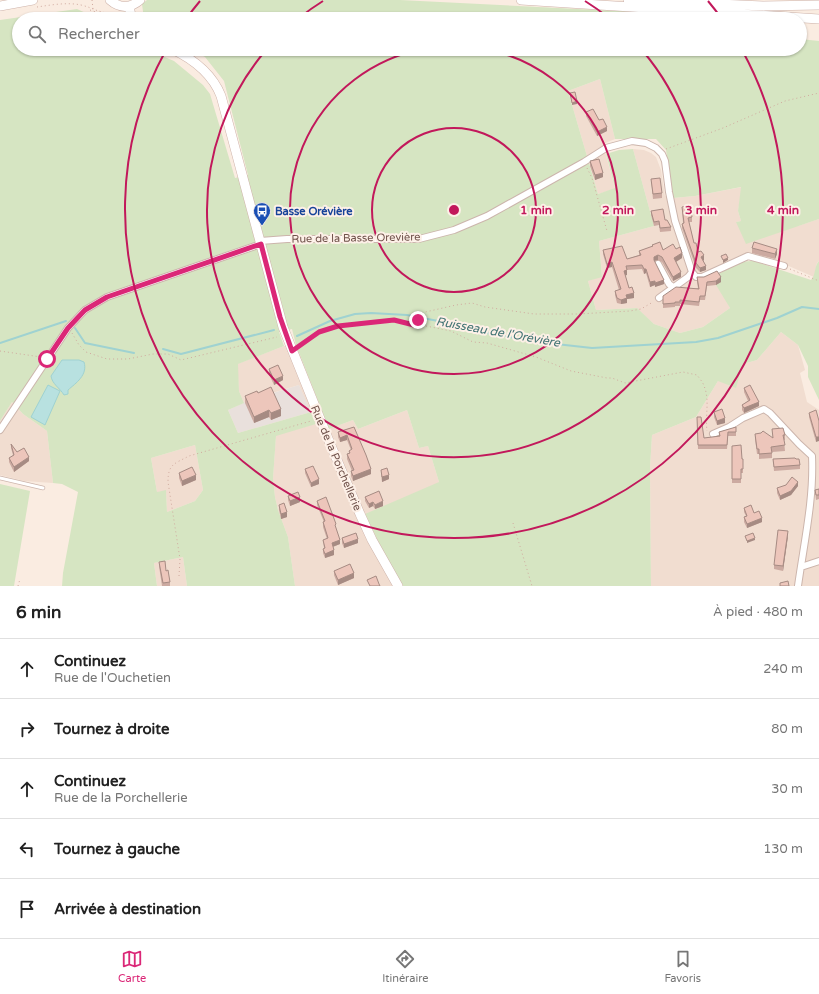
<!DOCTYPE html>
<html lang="fr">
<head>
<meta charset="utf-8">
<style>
  :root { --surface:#fff; --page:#f2f2f2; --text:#222; --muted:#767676; --line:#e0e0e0; --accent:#db2777 }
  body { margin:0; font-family:"Varela Round",sans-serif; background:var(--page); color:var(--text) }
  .stop { position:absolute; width:12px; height:12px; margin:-9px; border:3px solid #db2777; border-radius:50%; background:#fff }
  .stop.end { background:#db2777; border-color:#fff; box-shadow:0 1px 4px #0008 }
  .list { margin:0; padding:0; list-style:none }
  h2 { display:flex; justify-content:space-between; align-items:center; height:52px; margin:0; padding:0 16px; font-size:17px }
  h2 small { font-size:13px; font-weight:400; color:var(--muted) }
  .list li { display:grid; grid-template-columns:26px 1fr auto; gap:12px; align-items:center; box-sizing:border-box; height:60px; padding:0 16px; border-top:1px solid var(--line) }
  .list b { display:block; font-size:15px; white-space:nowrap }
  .list p { margin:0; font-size:13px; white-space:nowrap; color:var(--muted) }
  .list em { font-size:13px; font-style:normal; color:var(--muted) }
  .icon { flex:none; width:22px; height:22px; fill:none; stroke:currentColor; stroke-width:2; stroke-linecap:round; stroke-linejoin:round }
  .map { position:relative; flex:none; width:819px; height:586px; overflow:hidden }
  .search { position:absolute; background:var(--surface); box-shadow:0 1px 3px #0004; left:12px; right:12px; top:12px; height:44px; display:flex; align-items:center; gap:10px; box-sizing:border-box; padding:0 14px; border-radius:22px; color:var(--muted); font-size:15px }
  .sheet { height:352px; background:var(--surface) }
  nav { display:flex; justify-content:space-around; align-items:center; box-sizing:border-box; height:56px; border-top:1px solid var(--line); background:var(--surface); font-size:11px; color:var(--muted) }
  nav a { display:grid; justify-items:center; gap:2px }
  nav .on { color:var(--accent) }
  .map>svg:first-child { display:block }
  .residential { fill:#f1ddd0 }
  .industrial { fill:#e9e0dc }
  .green { fill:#d6e5c2; fill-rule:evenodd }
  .water { fill:#b8e1e0; stroke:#9fd2d1 }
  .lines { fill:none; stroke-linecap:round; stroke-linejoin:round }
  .stream { stroke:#9fd2d1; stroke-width:2 }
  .lane-casing { stroke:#ccb5ac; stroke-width:4.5 }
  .street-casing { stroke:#ccb5ac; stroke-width:8 }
  .secondary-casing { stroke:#ceb3aa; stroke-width:10 }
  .path { stroke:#d1aa9f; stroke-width:1; stroke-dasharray:1 3; stroke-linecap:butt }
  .lane { stroke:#fff; stroke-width:3 }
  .street { stroke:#fff; stroke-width:6 }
  .secondary { stroke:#fff; stroke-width:9 }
  .wall { fill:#ccaaa1 }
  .shaded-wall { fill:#a68b83 }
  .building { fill:#edc6bb; stroke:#a68b83 }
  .route { stroke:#db2777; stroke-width:5 }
  .ring { fill:none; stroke:#c2185b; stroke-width:2 }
  .labels { text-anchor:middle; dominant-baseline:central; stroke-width:4; stroke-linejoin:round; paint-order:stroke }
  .transit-label { font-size:11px; font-weight:bold; fill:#164399; stroke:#fdf0e7; text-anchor:start }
  .street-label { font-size:11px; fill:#6f514a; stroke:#fdf0e7 }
  .water-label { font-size:12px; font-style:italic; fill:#407373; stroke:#fdf0e7 }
  .centre { fill:#c2185b; stroke:#fdf0e7; stroke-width:2 }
  .ring-label { font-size:12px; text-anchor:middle; font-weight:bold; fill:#c2185b; stroke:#fdf0e7; stroke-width:4; stroke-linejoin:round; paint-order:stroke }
</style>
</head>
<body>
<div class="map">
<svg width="819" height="586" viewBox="0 0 819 586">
  <rect width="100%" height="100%" fill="#faece1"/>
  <!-- residential -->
  <path class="residential" d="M600,79L615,139L603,144L615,189L598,194L568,91Z
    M633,149L644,150L651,153L656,157L661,170L665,196L673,198L695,196L742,187L738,211L741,221L736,222L798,226L819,219V261L817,263L814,277L784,264L748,252L712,270L730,308L703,327L680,333L654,324L636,308L596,310L588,281L602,276L599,241L654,226Z
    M781,332L798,345L805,370L800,373L807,402L819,410V586H651L650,468L652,435L696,417L718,381L743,364L757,360Z
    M296,345L329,429L353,420L358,429L407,410L419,448L428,446L439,482L402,586H295L288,537L278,510L275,497L273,479L276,435L315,424L299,385L272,393L270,391L244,403L239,391L237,364L284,346Z
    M12,402L23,414L47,431L53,483L24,481L0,475V421Z
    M195,445L203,490L195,501L167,512L166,491L157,492L151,458Z
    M183,557L187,586H157L154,563Z"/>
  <!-- industrial -->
  <path class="industrial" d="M299,385L311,412L238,433L228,410L270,391L273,393Z"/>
  <!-- green -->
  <path class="green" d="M147,0H400L658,13V19H144L142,4Z
    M77,9L99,19H19V49H146L174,61L203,85L210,94L235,178L248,175L224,81L205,57L190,49H800V39L819,41V219L746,244L736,222L741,221L738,211L741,187L695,196L673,198L666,150L656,139H615L600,79L568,91L598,194L615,188L606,154L619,150L633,149L654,226L599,241L602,277L588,281L596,310L637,308L654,324L680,333L703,327L730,308L716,285L717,275C729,268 741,260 754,261L811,280C816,275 814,266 819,261V400L808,377V366L798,345L781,332L757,360L743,364L736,388L718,381L696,417L652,435L650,468L651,586H402L381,547L365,514L439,482L428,446L419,448L407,410L358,429L353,420L329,429L296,345L292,329L279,332L284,346L238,364L239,391L244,403L228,410L238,433L311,412L316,424L276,436L273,479L275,497L278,510L288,537L295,586H187L183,557L154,563L157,586H62L63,573L78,492L62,484L53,483L47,431L23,414L12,402L0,421V20ZM195,445L203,490L195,501L167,512L166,490L157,492L151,458Z
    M0,484L30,491L14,586H0Z"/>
  <!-- water -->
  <path class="water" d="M62,360H79L84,362C88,375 76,383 68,390V394L64,395C60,388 52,384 51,376Z
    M48,385L60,391L45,425L31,417Z"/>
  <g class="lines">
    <!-- stream -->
    <path class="stream" d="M75,328L85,343L134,353
      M297,336L330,321L355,314L371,313L407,315L459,325L487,333L538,342L592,348L696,342L718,338L777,318L802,307L819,309
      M0,343L66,321
      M163,349L181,354L274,330"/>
    <!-- lane casing -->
    <g class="lane-casing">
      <path id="lane" d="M0,478L43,488"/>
    </g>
    <!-- street casing -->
    <g class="street-casing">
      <path id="street" d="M260,241L287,239H419L454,230L487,216L584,162L606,148L632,141L646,143L656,148L662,154L665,161L669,192L675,221L692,272L696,277H702L748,256L784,266
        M658,264L669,284L673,287
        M659,298L688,277L692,272
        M0,430L68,328L85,310L107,297L261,244
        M713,434L729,427L743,418L764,409L770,413L799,444L812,456C814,499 804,543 798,586
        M801,567L819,561"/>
    </g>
    <!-- secondary casing -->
    <g class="secondary-casing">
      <path id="secondary" d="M110,0C120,9 131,8 140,0
        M521,0L819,19
        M628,0L763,6L819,5
        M0,6L33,0
        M129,7L132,19
        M172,49C193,59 212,73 221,96L283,327L329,441L360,514L372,540L398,586"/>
    </g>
    <!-- path -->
    <path class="path" d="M92,0L93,9
      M37,7C51,5 67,2 81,5C94,8 100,14 114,13
      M90,10L105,15H115L120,19
      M666,149L723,128L785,101L819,93
      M587,168L592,178L607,231
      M790,269L819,281
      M414,325L426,326L451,331L473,342L487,343L536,357L571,371L607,378H612L625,383L683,372L697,375C699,378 703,382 704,386C710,400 705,416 707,431
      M72,333L79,345L86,352L107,359H128L153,354H168L181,360L277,337
      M299,346L319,332L338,326L394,320L414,325L421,313L456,305L472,303L485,307L534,314H578L630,311L641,309L653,302
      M0,351L41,357
      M513,523L532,586
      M179,576L180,559L168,482C168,464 174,464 189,456L311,421
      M18,586L20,579"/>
    <!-- lane -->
    <use href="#lane" class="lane"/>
    <!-- street -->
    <use href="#street" class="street"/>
    <!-- secondary -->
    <use href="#secondary" class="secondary"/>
  </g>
  <!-- wall -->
  <path class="wall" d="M586,112L599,120L607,131L597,136L586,116Z
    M590,161L603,177L595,180L590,166Z
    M651,179L662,193V198L653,199Z
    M682,207L692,217V222H689L694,243L698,252L704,260L703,261L706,270L700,272L696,268L682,228V224L683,223Z
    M651,211L665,220L671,227V231L660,232L659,225L654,226L651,215Z
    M652,245L663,250L676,249L682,258L676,262L681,277L673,281L662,262L658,260L654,261L664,284L655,287V285L650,287L646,273L644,274L642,269L627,270V275H625L629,288L634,298L627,299V303L621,304L617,303L615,295V291L619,290L612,267L607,268L603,254V250L627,259L639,255V251L652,247Z
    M752,248L777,254L775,259L752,253Z
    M697,277L721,282L716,285L707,286L705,300H700L699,306L680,304V306H675V307L663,308V296L698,288L697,282Z
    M269,369L283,380L274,385L269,374Z
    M744,388L759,406L744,413L742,410V405L748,401L744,392Z
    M258,393L281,416L271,420L269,417L254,423L245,403V396Z
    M714,412L725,423L717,425L714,417Z
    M809,413L819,421L816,442L809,417Z
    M697,421L704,438L719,436V432L736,427V436H728L727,449H698Z
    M354,427L371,474L353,481L351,476V471H352L347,459V454H349V451L351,450L347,440L340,442L338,437V432Z
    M772,429L785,435V440H784L785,451L772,452V458L759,459V454H757L755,439V434L773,438Z
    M11,444L17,452L29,461L14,472L9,462V458L13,455L11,448Z
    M732,446L742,459H743V473H741V483H732Z
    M773,459H796L800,465V469L774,471Z
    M305,469L319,484L311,487L305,473Z
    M381,470L389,479L382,482L381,474Z
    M179,473L196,480L182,486L179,478Z
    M798,486L791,495L780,500L777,493V488Z
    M819,486V499L816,500L815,490H819Z
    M288,496L300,502L290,506L288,500Z
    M365,497L383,506L375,509L373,506L369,508L365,501Z
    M317,501L336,528L340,544L333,547L334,555L325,558L323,553V549L324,548L323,540L327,539L323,527V522H324L317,505Z
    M279,505L287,517L281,519L279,510Z
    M744,508L754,513L762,522L747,528L744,522V517L746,516L744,512Z
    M788,536L783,571L774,569V565Z
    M342,538L358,543L344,548L342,543Z
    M159,562L166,571L170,582V586H162L159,566Z
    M334,571L354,578L338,585L334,575Z"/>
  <!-- shaded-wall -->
  <path class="shaded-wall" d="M577,101V104L572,105V103Z
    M607,127V131L597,136V132Z
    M603,173V177L595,180V175Z
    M777,249V254L775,259V254Z
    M682,253V258L674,263V258Z
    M658,255V260L654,261V257Z
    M704,255V260L701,262V257Z
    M728,258V260L723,263V260Z
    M612,262V267L607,268V264Z
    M706,266V270L700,272V268Z
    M644,269H646V273L644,274Z
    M627,270V275L624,276V271Z
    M681,272V277L673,281V277Z
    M721,277V282L716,285V281Z
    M664,280V284L655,287V283Z
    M655,281V285L650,287V282Z
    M634,293V298L627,299V303L621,304V300L626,295Z
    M283,376V380L274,385V380Z
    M759,402V406L744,413V408Z
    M281,409V416L271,420V413Z
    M269,410V417L254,423V417Z
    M725,418V423L717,425V421Z
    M347,435V440L340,442V438Z
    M816,437H819V441L816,442Z
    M29,457V461L14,472V467Z
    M371,469V474L353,481V476Z
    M196,475V480L182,486V481Z
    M389,475V479L382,482V477Z
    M319,479V484L311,487V483Z
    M798,482V486L791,495L780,500V496Z
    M300,497V502L290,506V501Z
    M383,501V506L375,509V505Z
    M373,502V506L369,508V504Z
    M287,512V517L281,519V514Z
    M762,518V522L747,528V524Z
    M788,531V536L783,571V566Z
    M755,538V540L747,543V541Z
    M358,539V543L344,548V544Z
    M340,540V544L332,547V543Z
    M334,550V555L325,558V554Z
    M354,573V578L338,585V580Z"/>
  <!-- building -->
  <path class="building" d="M575,92L577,101L572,103L570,93Z
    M593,109L599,120L603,119L607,127L597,132L586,112Z
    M599,159L603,173L595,175L590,161Z
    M660,178L662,193L653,194L651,179Z
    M690,205L692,217L688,218L694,243H696L698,252L701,251L704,255L701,257L706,266L700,268L696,263L682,224L684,223L682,207Z
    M663,209L665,220H667L671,227L660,228L659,221L654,222L651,211Z
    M660,242L663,250L673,244L676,249L680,247L682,253L674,258L681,272L673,277L662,257L658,255L654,257V260L664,280L655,283V281L650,282L646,269H644L642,265L626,266L627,270L624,271L629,288L632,287L634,293L626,295L627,298L621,300L617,298L615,291L621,289L612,262L607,264L603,250L622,246L627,259L641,255L639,251L653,246L652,245Z
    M754,242L777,249L775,254L752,248Z
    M726,254L728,258L723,260L721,256Z
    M717,271L721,277L716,281L707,282L705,296H700L699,302L680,300V302H675V303L663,304V296L676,287L699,289L697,277H704Z
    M278,365L283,376L274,380L269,369Z
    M750,385L759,402L744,408L742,405L750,400L744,388Z
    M271,387L281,409L271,413L269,410L254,417L245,396L257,391L258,393Z
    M722,409L725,418L717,421L714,412Z
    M816,410L819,421V437H816L809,413Z
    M697,417H701L704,438L720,436L719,432L736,427V432H728L727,445H698Z
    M354,427L366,455L371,469L353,476L351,471L354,470L347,454L350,453L349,451L352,449L347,435L340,438L338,432Z
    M783,428L785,435H783L785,445L771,447L772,453L759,454V449H757L755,434L761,433L763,431L773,438L772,429Z
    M11,444L17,452L24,448L29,457L14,467L9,458L14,455Z
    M741,445L742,459H743V469H741V479H732V446Z
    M795,458L796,459H799L800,465L774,467L773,459Z
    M313,466L319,479L311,483L305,469Z
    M192,467L196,475L182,481L179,473Z
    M387,468L389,475L382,477L381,470Z
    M792,477L798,482L791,491L780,496L777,488L786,485Z
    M819,489V495H816L815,490Z
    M379,491L383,501L375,505L373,502L369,504L365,497Z
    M298,492L300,497L290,501L288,496Z
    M326,497L336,524L335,525L340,540L332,543L334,550L325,554L323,549L325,548L323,540L328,538L323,522L325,521L317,501Z
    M284,503L287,512L281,514L279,505Z
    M751,505L754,513L759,511L762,518L747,524L744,517L747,516L744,508Z
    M778,530L788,531L783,566L774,565Z
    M356,533L358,539L344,544L342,538Z
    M753,533L755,538L747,541L745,536Z
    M165,561L166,571L168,570L170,582L163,583L159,562Z
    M350,564L354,573L338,580L334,571Z
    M376,576L379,584L380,586H370L367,580Z
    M788,581L789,586H780V583Z"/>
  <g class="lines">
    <!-- route -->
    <path class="route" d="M47,359L68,328L85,310L107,297L261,244L280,317L292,351L319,332L338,326L394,320L414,325L418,320"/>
  </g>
  <!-- distance rings -->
  <g class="ring">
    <circle cx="454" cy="210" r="82"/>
    <path d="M485 49A164 164 0 1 1 423 49"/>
    <path d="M299 18A247 247 0 0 1 323 1M585 1A247 247 0 0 1 609 18M642 50A247 247 0 1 1 266 50"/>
    <path d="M186 19A329 329 0 0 1 200 1M708 1A329 329 0 0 1 722 19M742 50A329 329 0 1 1 166 50"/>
  </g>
  <!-- icons -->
  <defs>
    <g id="bus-pin" transform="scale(0.9)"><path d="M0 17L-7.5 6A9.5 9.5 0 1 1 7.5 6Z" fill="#1a4fb4" stroke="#fdf0e7"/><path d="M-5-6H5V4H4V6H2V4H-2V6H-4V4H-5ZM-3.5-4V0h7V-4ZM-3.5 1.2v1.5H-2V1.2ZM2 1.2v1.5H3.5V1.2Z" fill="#fff"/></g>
  </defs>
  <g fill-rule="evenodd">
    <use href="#bus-pin" x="262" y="211"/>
  </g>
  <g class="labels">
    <!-- transit labels -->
    <g class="transit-label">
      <text x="275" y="211">Basse Orévière</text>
    </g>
    <!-- street labels -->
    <g class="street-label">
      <text transform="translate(356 238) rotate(-1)">Rue de la Basse Orevière</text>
      <text transform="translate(336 458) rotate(67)">Rue de la Porchellerie</text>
    </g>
    <!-- water labels -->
    <g class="water-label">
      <text transform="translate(498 332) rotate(10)">Ruisseau de l'Orévière</text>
    </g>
  </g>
  <circle cx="454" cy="210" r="6" class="centre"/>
  <g class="ring-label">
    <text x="536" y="214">1 min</text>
    <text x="618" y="214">2 min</text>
    <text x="701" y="214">3 min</text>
    <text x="783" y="214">4 min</text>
  </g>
</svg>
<div class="stop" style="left:47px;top:359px"></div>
<div class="stop end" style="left:418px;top:320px"></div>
<div class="search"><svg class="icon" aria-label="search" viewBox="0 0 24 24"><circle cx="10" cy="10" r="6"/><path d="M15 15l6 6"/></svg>Rechercher</div>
</div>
<section class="sheet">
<h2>6 min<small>À pied · 480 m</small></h2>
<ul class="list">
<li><svg class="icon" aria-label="ahead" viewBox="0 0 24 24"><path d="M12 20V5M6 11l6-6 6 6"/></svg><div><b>Continuez</b><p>Rue de l'Ouchetien</p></div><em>240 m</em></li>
<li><svg class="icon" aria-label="right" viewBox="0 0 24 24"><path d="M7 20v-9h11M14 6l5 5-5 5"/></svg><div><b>Tournez à droite</b></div><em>80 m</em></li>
<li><svg class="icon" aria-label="ahead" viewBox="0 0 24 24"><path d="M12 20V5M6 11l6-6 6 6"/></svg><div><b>Continuez</b><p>Rue de la Porchellerie</p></div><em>30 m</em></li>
<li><svg class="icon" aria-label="left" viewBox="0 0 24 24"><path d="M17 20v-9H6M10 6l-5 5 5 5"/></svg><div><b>Tournez à gauche</b></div><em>130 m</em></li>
<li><svg class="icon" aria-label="arrive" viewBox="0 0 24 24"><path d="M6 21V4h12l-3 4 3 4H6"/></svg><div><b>Arrivée à destination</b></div></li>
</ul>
</section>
<nav>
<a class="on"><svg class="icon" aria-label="map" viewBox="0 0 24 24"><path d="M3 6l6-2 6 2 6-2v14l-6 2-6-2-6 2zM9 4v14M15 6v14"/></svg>Carte</a>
<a><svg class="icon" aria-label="directions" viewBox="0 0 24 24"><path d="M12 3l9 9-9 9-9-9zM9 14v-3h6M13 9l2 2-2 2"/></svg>Itinéraire</a>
<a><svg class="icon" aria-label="saved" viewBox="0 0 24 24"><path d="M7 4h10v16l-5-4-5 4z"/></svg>Favoris</a>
</nav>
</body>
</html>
